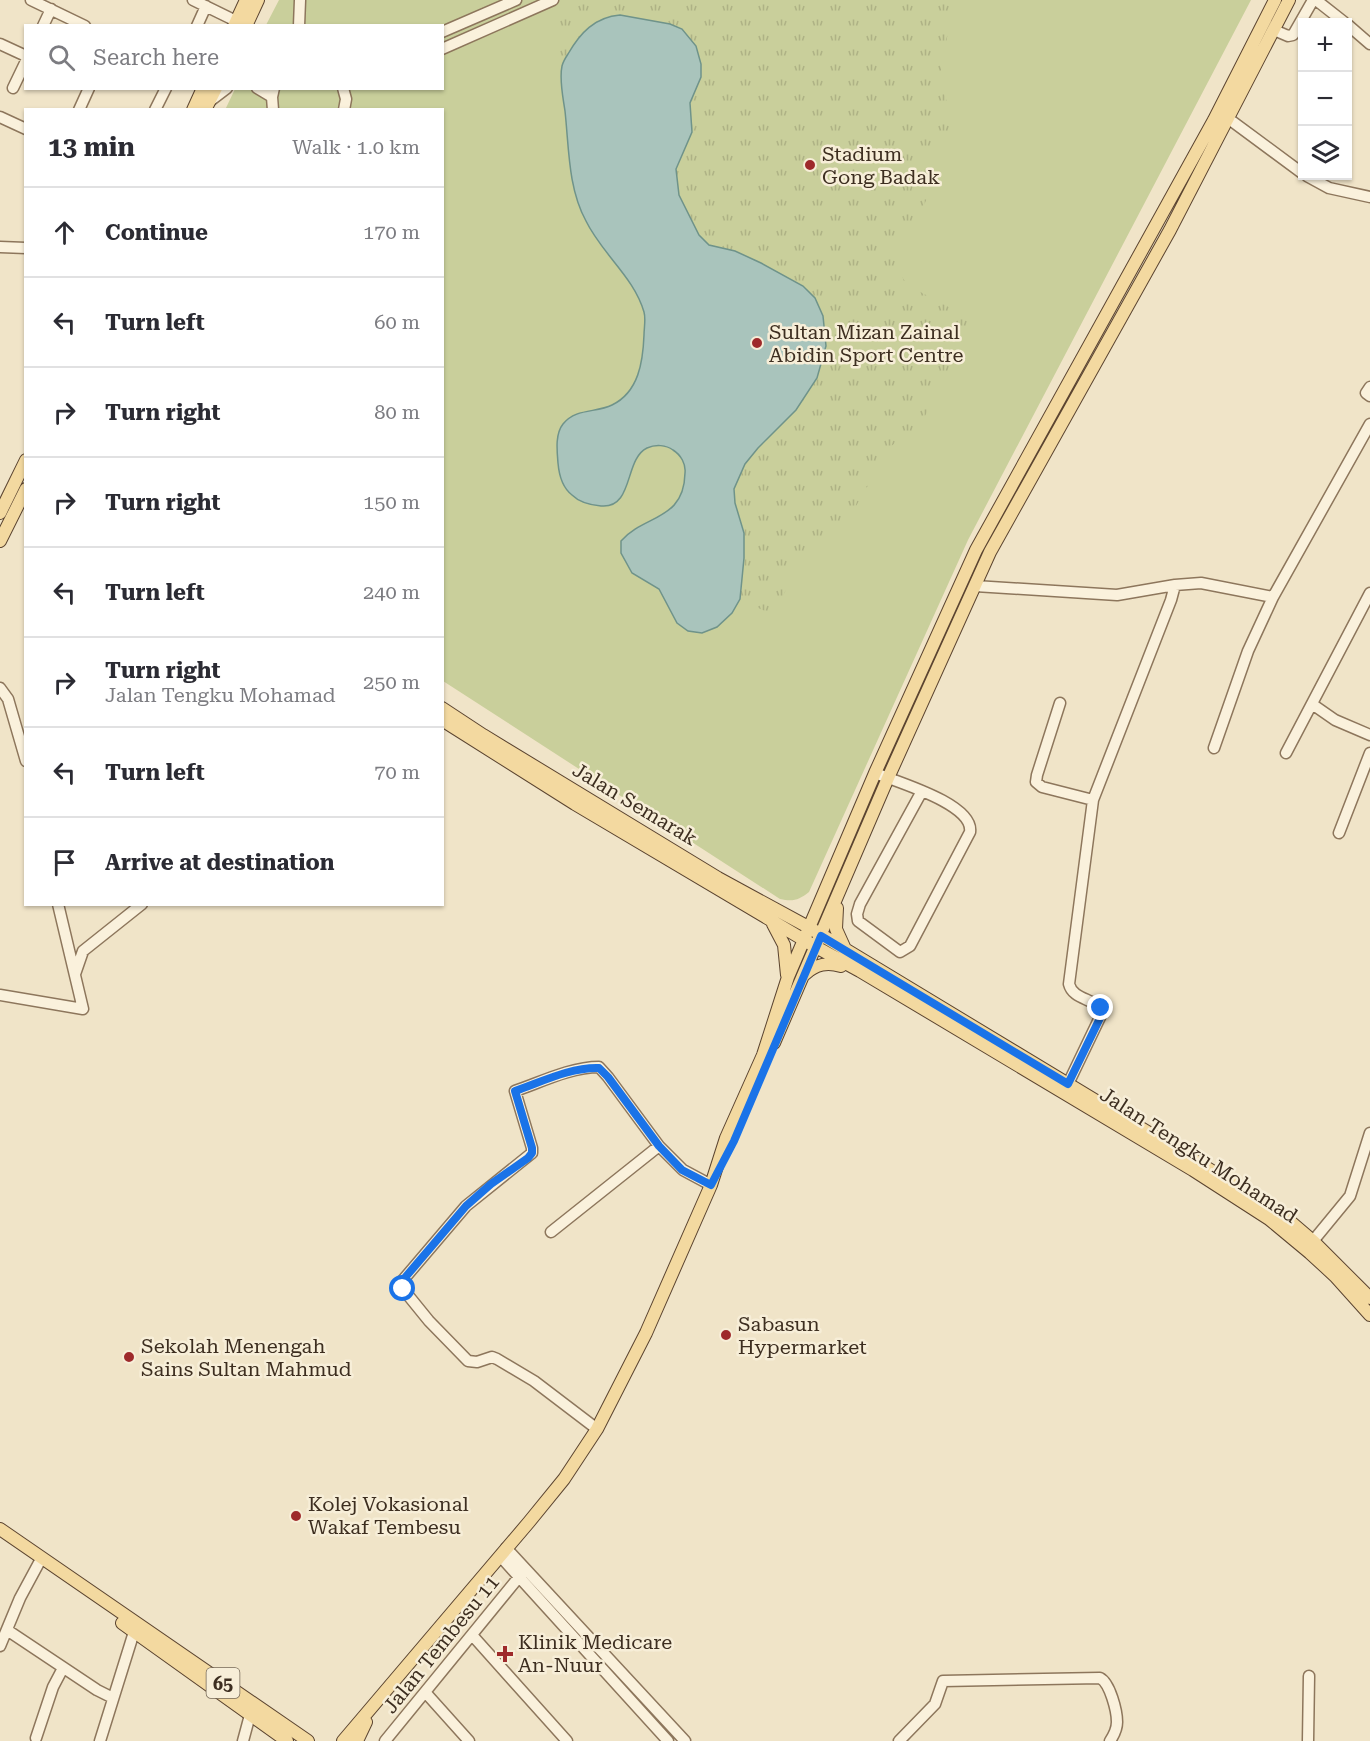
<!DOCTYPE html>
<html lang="en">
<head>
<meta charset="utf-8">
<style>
  :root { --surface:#fff; --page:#f7f7f7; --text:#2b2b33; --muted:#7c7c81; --line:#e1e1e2 }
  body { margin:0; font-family:"Roboto Serif",serif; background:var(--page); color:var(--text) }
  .controls { position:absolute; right:18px; top:18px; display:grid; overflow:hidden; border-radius:0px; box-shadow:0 2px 4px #0004 }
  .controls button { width:54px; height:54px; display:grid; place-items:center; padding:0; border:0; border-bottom:2px solid var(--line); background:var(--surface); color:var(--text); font:30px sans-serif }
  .stop { position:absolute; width:18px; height:18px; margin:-14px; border:4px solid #1a73e8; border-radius:50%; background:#fff }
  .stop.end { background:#1a73e8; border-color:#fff; box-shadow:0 2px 6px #0008 }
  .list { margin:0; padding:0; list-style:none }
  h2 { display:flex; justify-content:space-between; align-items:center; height:78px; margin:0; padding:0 24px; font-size:26px }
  h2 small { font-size:20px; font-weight:400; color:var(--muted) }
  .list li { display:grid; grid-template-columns:39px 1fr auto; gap:18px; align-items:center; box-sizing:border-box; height:90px; padding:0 24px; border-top:2px solid var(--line) }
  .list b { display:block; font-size:22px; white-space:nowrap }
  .list p { margin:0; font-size:20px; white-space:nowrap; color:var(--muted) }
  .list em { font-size:20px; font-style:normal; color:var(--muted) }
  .icon { flex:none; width:33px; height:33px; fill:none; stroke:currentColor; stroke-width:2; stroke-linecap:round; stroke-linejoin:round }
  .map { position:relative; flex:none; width:1370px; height:1741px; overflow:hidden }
  .search { position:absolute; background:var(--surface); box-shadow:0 2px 4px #0004; left:24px; top:24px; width:420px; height:66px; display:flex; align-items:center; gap:15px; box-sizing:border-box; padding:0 21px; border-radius:0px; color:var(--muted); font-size:22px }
  .panel { position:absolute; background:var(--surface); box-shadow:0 2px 4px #0004; left:24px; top:108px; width:420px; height:798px; border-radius:0px }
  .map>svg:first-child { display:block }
  .green { fill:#c9cf9b }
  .park { fill:url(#park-tufts) }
  .water { fill:#a9c4bc; stroke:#6f938a; stroke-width:1.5 }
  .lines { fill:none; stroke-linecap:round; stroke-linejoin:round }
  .minor-casing { stroke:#8d765c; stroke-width:13 }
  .major-casing { stroke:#5b4430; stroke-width:14 }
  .minor { stroke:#faf1dc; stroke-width:10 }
  .major { stroke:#f3d9a0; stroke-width:12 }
  .route { stroke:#1a73e8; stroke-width:8 }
  .poi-dot { fill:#9e2a2b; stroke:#f7eed8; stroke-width:2 }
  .labels { text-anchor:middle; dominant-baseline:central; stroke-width:5; stroke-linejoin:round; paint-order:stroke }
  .shield { fill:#f7eed8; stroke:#756857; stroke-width:1.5 }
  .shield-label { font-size:18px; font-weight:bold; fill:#3d2e20 }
  .poi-label { font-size:20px; fill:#3d2e20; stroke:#f7eed8; text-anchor:start }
  .street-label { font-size:20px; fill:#3d2e20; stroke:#f7eed8 }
</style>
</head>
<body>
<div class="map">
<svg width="1370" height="1741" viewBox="0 0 1370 1741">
  <defs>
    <pattern id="park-tufts" width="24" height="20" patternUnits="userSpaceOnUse" patternTransform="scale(1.5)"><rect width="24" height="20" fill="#c9cf9b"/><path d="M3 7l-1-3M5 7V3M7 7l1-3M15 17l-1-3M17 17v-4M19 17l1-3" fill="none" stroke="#aeb285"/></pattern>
  </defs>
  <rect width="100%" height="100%" fill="#f0e4c8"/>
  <!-- green -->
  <path class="green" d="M279,0H1251L968,540L809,892C799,900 793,902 780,899L443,681L442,110H225L235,89L442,88V26L266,25Z"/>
  <!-- park -->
  <path class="park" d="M589,0H701L717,7L732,0H954L939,81L951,112L966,130L937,153C934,166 933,181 928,195C919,224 878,261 911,287L973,320L915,436C904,439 896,440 889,449L844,527L836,534L809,545L773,615L740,599C743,578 747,554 744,533C743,524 738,515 736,506C730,483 744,465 758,448L803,286L761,263L735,251L709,245L699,235L679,195L676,169L692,133L690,103L701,76L696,46L682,29L670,24L620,15L607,16L573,46L562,65L555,16Z"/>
  <!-- water -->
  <path class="water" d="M620,15L670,24L682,29L696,46L701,64V77L690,103L692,132L676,169L679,195L699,235L709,245L735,251L761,263L803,286L815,298L823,316L826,346L817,378L796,410L758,448L745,464L734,489L735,503L744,533V558L740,599L732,613L717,627L702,633L688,631L677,623L659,589L632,573L621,553V541C645,514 684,521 685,473C686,464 681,455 673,450C666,445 656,444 647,448C624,459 634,509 601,506C590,505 580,503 572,495C563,488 559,475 558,463C557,451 555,434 563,424C576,408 596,413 612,405C639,392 643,361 644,335C644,328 646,319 644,312C634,277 602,254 586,221C568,188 569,148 565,111C563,97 559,80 562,66C563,62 566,57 568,54C580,33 595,17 620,15Z"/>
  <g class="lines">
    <!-- minor casing -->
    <g class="minor-casing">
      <path id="minor" d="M31,0L85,26
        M193,0L236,21
        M1316,0L1344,22
        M1348,25L1370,44
        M43,26L51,9
        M197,26L206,6
        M299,26L300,0
        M1274,30L1288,36L1293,35L1313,0
        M442,32L516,0
        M0,44L26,56
        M442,49L553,0
        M13,88L26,61
        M257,88L272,97
        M343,88L346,99L344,110
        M210,101L227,88
        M79,110L89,88
        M155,110L166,88
        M273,110L272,97L274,88
        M0,117L26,129
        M1229,119L1302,173
        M1307,176L1329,188L1370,197
        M0,247L26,248
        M1370,387L1366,393L1370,396
        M975,586L1117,595L1175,585L1201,583L1273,597L1370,424
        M0,688L8,699L26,761
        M1060,703L1037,775L1036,782L1042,787L1093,800
        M1312,704L1335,720L1370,735
        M1214,748L1248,651L1273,597
        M1286,753L1370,593
        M875,773C897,782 974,804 970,832L910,946L900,952L858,921L857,914L860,904L922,791
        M1339,833L1370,753
        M75,974L83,951L142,904
        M0,995L83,1009L58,904
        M1068,1084L1103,1011C1094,998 1073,1000 1069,984L1093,800L1171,600L1175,585
        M551,1232L659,1146
        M1313,1241L1350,1196L1370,1133
        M597,1429L534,1381L497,1359L492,1357L477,1362L468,1361L429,1321L403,1289L401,1284L403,1280L466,1206L532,1153V1148L515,1091C541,1082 571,1067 599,1067L608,1077L659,1146L683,1170L711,1185
        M506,1548L685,1741
        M500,1556L668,1741
        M7,1630L97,1690L113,1698
        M472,1635L567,1741
        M0,1646L20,1598L41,1559
        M425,1692L469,1741
        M36,1738L53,1687L63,1668
        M100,1741L134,1632L138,1625
        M243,1741L250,1715
        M385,1741L523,1572
        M899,1741L935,1704L943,1681L1100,1678C1110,1683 1117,1711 1117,1722C1117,1729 1114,1735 1110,1741
        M1308,1741L1309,1676"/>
    </g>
    <!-- major casing -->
    <g class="major-casing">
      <path id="major" d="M234,26L246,0
        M246,26L258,0
        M193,110L203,88
        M205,110L216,88
        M0,513L26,460
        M0,541L26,489
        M442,708L483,735L718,878L810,928L1250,1194L1292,1223L1313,1241L1370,1298
        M442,720L575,804L816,947L860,971L1193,1170L1269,1219L1310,1253L1335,1276L1370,1315
        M837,908L836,929L845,949
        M773,924L784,945L787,975
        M805,974C816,964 827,962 841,966
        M774,1043L888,778L990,552L1170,230L1289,0
        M0,1529L308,1741
        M122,1623L287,1741
        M343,1741L529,1522L564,1479L597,1429L646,1333L711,1185L726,1138L763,1055L788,977L875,773L976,550L1214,120L1275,0
        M357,1741L366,1722"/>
    </g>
    <!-- minor -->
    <use href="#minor" class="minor"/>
    <!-- major -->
    <use href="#major" class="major"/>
  </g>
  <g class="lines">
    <!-- route -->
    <path class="route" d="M403,1289L401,1284L403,1280L466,1206L491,1184L528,1158L532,1153V1148L515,1091C541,1082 571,1067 599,1068L608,1077L659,1146L682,1170L711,1185L734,1141L821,936L1068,1084L1102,1014L1101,1008"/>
  </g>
  <!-- markers -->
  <g class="poi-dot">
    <circle cx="810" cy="165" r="6"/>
    <circle cx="757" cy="343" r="6"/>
    <circle cx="726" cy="1335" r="6"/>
    <circle cx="129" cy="1357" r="6"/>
    <circle cx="296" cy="1516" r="6"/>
    <path d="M502 1645h6v6h6v6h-6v6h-6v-6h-6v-6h6z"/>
  </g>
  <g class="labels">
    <!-- shield labels -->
    <rect class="shield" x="206.5" y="1668" width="33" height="30" rx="4.5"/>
    <g class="shield-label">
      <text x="223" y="1683">65</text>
    </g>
    <!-- poi labels -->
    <g class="poi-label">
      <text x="822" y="154">Stadium<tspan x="822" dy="23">Gong Badak</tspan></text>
      <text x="769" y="332">Sultan Mizan Zainal<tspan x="769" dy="23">Abidin Sport Centre</tspan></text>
      <text x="738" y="1324">Sabasun<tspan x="738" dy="23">Hypermarket</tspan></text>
      <text x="141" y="1346">Sekolah Menengah<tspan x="141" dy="23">Sains Sultan Mahmud</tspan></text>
      <text x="308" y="1504">Kolej Vokasional<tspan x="308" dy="23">Wakaf Tembesu</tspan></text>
      <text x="518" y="1642">Klinik Medicare<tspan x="518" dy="23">An-Nuur</tspan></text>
    </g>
    <!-- street labels -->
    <g class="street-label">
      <text transform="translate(635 804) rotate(31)">Jalan Semarak</text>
      <text transform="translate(1199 1155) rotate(33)">Jalan Tengku Mohamad</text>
      <text transform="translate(441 1644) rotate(-51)">Jalan Tembesu 11</text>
    </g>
  </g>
</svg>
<div class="controls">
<button>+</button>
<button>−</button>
<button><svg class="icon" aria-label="layers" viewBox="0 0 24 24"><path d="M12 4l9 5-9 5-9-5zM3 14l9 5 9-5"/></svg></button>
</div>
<div class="stop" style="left:403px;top:1289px"></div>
<div class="stop end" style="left:1101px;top:1008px"></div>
<div class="search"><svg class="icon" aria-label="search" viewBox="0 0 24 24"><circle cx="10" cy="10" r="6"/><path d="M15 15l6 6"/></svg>Search here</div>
<section class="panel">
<h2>13 min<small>Walk · 1.0 km</small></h2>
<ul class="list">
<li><svg class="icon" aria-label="ahead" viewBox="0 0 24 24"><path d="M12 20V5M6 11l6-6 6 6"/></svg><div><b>Continue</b></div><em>170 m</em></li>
<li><svg class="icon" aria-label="left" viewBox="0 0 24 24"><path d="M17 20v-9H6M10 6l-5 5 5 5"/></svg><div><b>Turn left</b></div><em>60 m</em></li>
<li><svg class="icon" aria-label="right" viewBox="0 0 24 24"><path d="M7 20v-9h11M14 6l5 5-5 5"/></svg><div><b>Turn right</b></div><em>80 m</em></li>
<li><svg class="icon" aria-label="right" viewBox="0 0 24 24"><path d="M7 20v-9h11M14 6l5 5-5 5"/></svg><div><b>Turn right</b></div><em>150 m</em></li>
<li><svg class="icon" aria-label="left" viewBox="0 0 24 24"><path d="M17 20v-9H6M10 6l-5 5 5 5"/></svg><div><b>Turn left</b></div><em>240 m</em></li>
<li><svg class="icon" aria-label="right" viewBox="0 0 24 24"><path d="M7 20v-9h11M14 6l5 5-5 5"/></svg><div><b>Turn right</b><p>Jalan Tengku Mohamad</p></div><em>250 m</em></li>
<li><svg class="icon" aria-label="left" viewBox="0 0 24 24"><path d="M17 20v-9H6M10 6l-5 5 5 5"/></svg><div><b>Turn left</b></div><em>70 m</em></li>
<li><svg class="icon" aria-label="arrive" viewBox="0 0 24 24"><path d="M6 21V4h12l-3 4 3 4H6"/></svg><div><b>Arrive at destination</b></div></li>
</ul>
</section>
</div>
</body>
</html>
